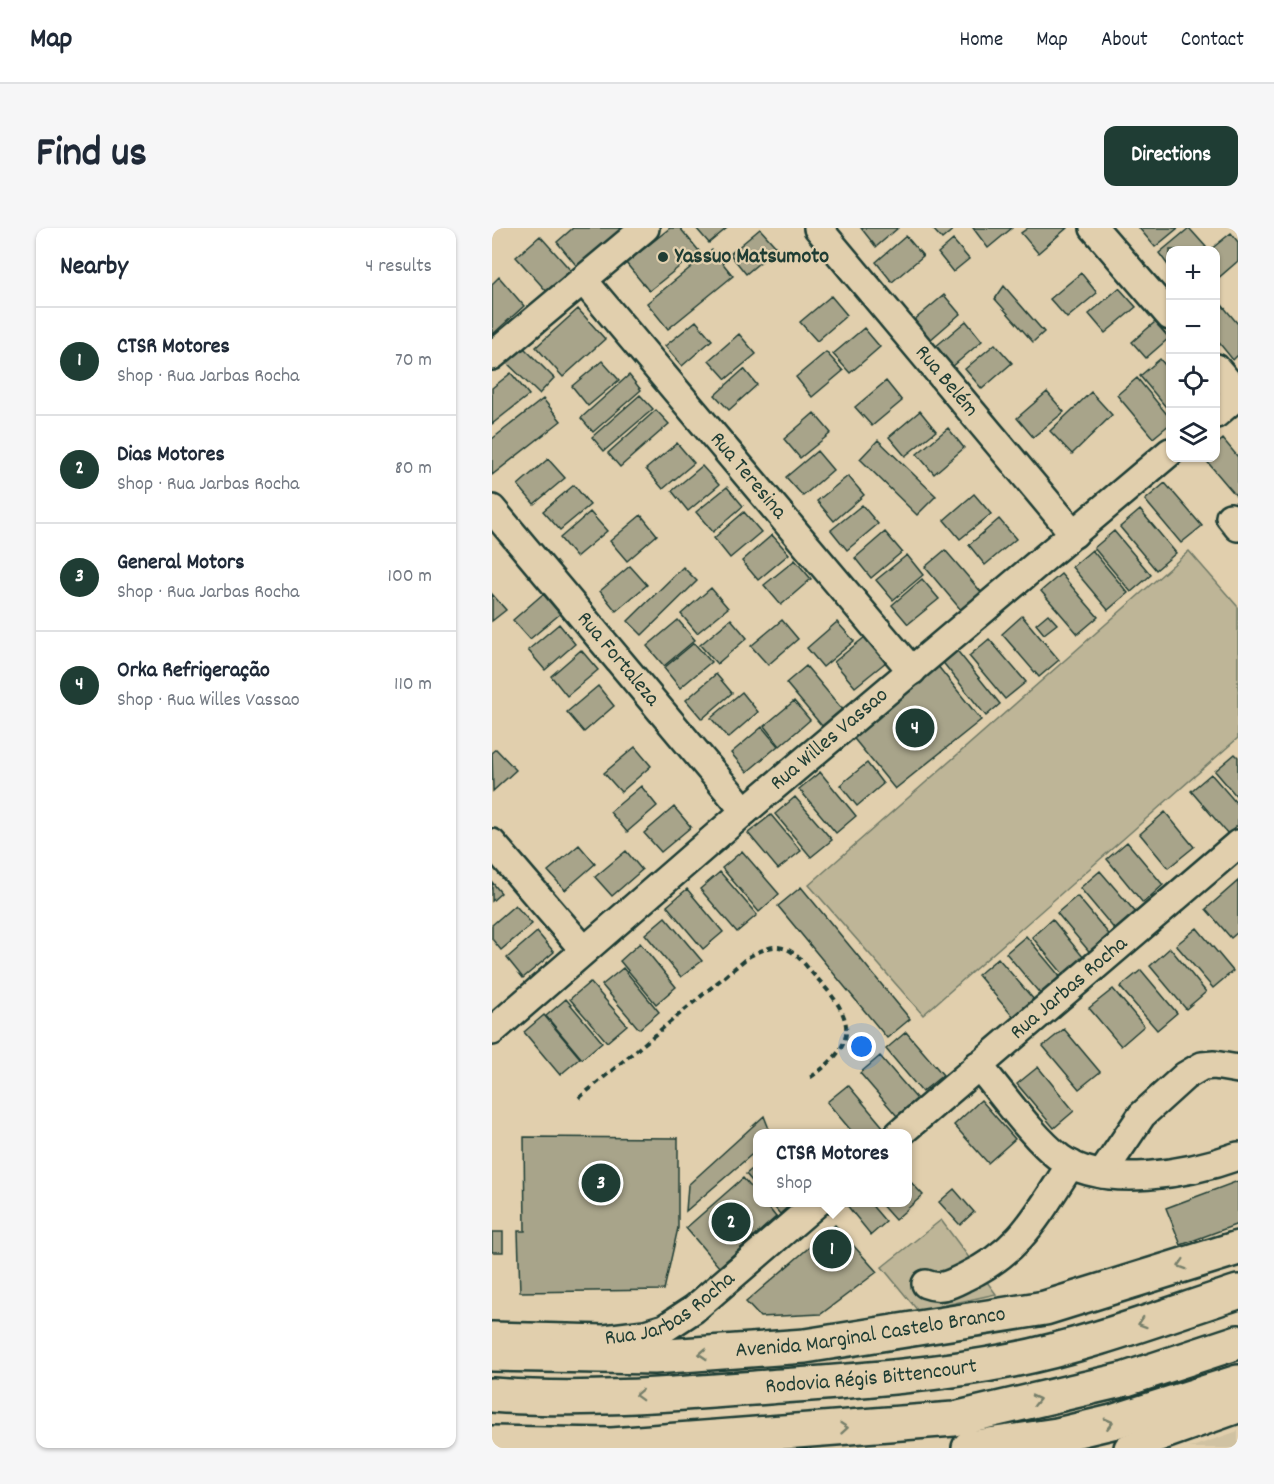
<!DOCTYPE html>
<html lang="en">
<head>
<meta charset="utf-8">
<style>
  :root { --surface:#fff; --page:#f6f6f7; --text:#1f2937; --muted:#747a83; --line:#e0e1e3; --accent:#1f3d34 }
  body { margin:0; font-family:Dekko,sans-serif; background:var(--page); color:var(--text) }
  .controls { position:absolute; right:18px; top:18px; display:grid; overflow:hidden; border-radius:12px; box-shadow:0 2px 4px #0004 }
  .controls button { width:54px; height:54px; display:grid; place-items:center; padding:0; border:0; border-bottom:2px solid var(--line); background:var(--surface); color:var(--text); font:30px sans-serif }
  .you { position:absolute; left:370px; top:819px; width:21px; height:21px; margin:-15px; border:4px solid #fff; border-radius:50%; background:#1a73e8; box-shadow:0 0 0 9px #1a73e833 }
  .badge { display:grid; place-items:center; width:39px; height:39px; border-radius:50%; background:var(--accent); color:#fff; font-size:20px; font-weight:700 }
  .pin { position:absolute; translate:-50% -50%; border:3px solid #fff; box-shadow:0 2px 6px #0006 }
  .popup { position:absolute; left:261px; top:901px; width:159px; height:78px; box-sizing:border-box; display:grid; place-content:center; border-radius:12px; background:var(--surface); filter:drop-shadow(0 2px 4px #0005); font-size:20px; white-space:nowrap; color:var(--muted) }
  .popup b { font-size:22px; color:var(--text) }
  .popup::after { content:''; position:absolute; left:50%; top:100%; margin-left:-12px; border:12px solid transparent; border-top-color:var(--surface) }
  .list { margin:0; padding:0; list-style:none }
  h2 { display:flex; justify-content:space-between; align-items:center; height:78px; margin:0; padding:0 24px; font-size:26px }
  h2 small { font-size:20px; font-weight:400; color:var(--muted) }
  .list li { display:grid; grid-template-columns:39px 1fr auto; gap:18px; align-items:center; box-sizing:border-box; height:108px; padding:0 24px; border-top:2px solid var(--line) }
  .list b { display:block; font-size:22px; white-space:nowrap }
  .list p { margin:0; font-size:20px; white-space:nowrap; color:var(--muted) }
  .list em { font-size:20px; font-style:normal; color:var(--muted) }
  .icon { flex:none; width:33px; height:33px; fill:none; stroke:currentColor; stroke-width:2; stroke-linecap:round; stroke-linejoin:round }
  .map { position:relative; flex:none; width:746px; height:1220px; overflow:hidden; border-radius:12px }
  header { display:flex; align-items:center; gap:36px; box-sizing:border-box; height:84px; padding:0 30px; background:var(--surface); border-bottom:2px solid var(--line) }
  header strong { font-size:28px }
  nav { display:flex; gap:33px; margin-inline-start:auto; font-size:21px }
  .intro { display:flex; align-items:center; justify-content:space-between; box-sizing:border-box; height:144px; padding:0 36px }
  h1 { margin:0; font-size:42px }
  .button { padding:15px 27px; border-radius:12px; background:var(--accent); color:#fff; font-size:21px; font-weight:700 }
  main { display:flex; gap:36px; padding:0 36px }
  aside { flex:1; background:var(--surface); border-radius:12px; box-shadow:0 2px 4px #0004 }
  .map>svg:first-child { display:block }
  .built { fill:#d0c2a2 }
  .green { fill:#beb597; stroke:#6e7966; stroke-width:1.5 }
  .building { fill:#a8a48a; stroke:#1f3d34; stroke-width:1.5 }
  .lines { fill:none; stroke-linecap:round; stroke-linejoin:round }
  .minor-casing { stroke:#1f3d34; stroke-width:32 }
  .major-casing { stroke:#1f3d34; stroke-width:38 }
  .highway-casing { stroke:#1f3d34; stroke-width:38 }
  .path { stroke:#1f3d34; stroke-width:4; stroke-dasharray:6 4.5; stroke-linecap:butt }
  .minor { stroke:#e1cfad; stroke-width:27 }
  .major { stroke:#e1cfad; stroke-width:33 }
  .highway { stroke:#e1cfad; stroke-width:33 }
  .oneway { stroke:#767f6a }
  .poi-dot { fill:#1f3d34; stroke:#e1cfad; stroke-width:2 }
  .labels { text-anchor:middle; dominant-baseline:central; stroke-width:4.5; stroke-linejoin:round; paint-order:stroke }
  .poi-label { font-size:22px; font-weight:bold; fill:#1f3d34; stroke:#e1cfad; text-anchor:start }
  .street-label { font-size:22px; fill:#1f3d34; stroke:#e1cfad }
</style>
</head>
<body>
<header>
<strong>Map</strong>
<nav><a>Home</a><a>Map</a><a>About</a><a>Contact</a></nav>
</header>
<div class="intro"><h1>Find us</h1><a class="button">Directions</a></div>
<main>
<aside>
<h2>Nearby<small>4 results</small></h2>
<ul class="list">
<li><span class="badge">1</span><div><b>CTSR Motores</b><p>Shop · Rua Jarbas Rocha</p></div><em>70 m</em></li>
<li><span class="badge">2</span><div><b>Dias Motores</b><p>Shop · Rua Jarbas Rocha</p></div><em>80 m</em></li>
<li><span class="badge">3</span><div><b>General Motors</b><p>Shop · Rua Jarbas Rocha</p></div><em>100 m</em></li>
<li><span class="badge">4</span><div><b>Orka Refrigeração</b><p>Shop · Rua Willes Vassao</p></div><em>110 m</em></li>
</ul>
</aside>
<div class="map">
<svg width="746" height="1220" viewBox="0 0 746 1220">
  <rect width="100%" height="100%" fill="#e1cfad"/>
  <filter id="ink" filterUnits="userSpaceOnUse"><feTurbulence type="fractalNoise" baseFrequency=".0167" numOctaves="2"/><feDisplacementMap in="SourceGraphic" scale="12" xChannelSelector="R" yChannelSelector="G"/><feConvolveMatrix kernelMatrix="1 2 1 2 8 2 1 2 1" color-interpolation-filters="sRGB"/></filter>
  <g filter="url(#ink)">
    <!-- built -->
    <path class="built" d="M746,1203V1220H697L700,1219Z"/>
    <!-- green -->
    <path class="green" d="M697,323L746,379V510L431,787L317,657Z
      M449,992L504,1066L426,1083L390,1039Z"/>
    <!-- building -->
    <path class="building" d="M81,0H133L88,42L65,14Z
      M178,0H188L207,23L157,63L134,35Z
      M204,0H235L217,15Z
      M369,0H406L384,19Z
      M440,0H463L450,11Z
      M481,0H520L496,20Z
      M536,0H575L546,25L529,5Z
      M647,0H686L663,19Z
      M697,0L714,19L710,22H678V40L667,25Z
      M268,1L285,20L254,46L238,26Z
      M739,5L746,14V33L724,52V22H718Z
      M48,8L81,45L57,66L24,29Z
      M414,8L431,28L400,54L384,34Z
      M461,12L477,31L461,44L446,25Z
      M220,22L241,48L176,101L155,75Z
      M589,45L605,65L575,90L558,71Z
      M7,49L32,78L0,107V56Z
      M512,58L552,104L541,114L503,71Z
      M627,60L644,79L613,105L597,86Z
      M452,67L468,86L438,112L421,93Z
      M339,68L355,87L325,113L308,94Z
      M725,71L746,96V127L741,132L724,111Z
      M86,81L113,111L71,149L44,119Z
      M204,93L220,112L190,138L173,118Z
      M474,93L490,113L460,139L443,119Z
      M663,94L677,110L654,130L640,114Z
      M372,100L388,119L358,145L341,126Z
      M247,106L264,126L234,151L217,132Z
      M503,116L520,135L490,161L473,141Z
      M29,117L62,150L47,166L13,133Z
      M334,124L351,143L320,169L304,149Z
      M668,131L678,143V184L648,148Z
      M110,133L127,152L96,178L80,158Z
      M252,141L265,157L237,182L223,167Z
      M19,145L37,167L0,196V160Z
      M137,147L149,162L101,204L89,190Z
      M645,150L678,190V196L661,210L625,167Z
      M394,153L410,173L380,198L363,179Z
      M555,164L572,184L541,209L525,190Z
      M599,164L620,187L580,226L558,203Z
      M148,167L161,181L112,223L100,209Z
      M51,171L69,193L0,247V211Z
      M164,182L177,196L128,239L116,225Z
      M428,183L444,203L413,228L397,209Z
      M322,185L339,205L308,230L292,211Z
      M456,200L472,220L442,246L425,226Z
      M731,211L746,229V270L712,230H724V217Z
      M386,212L444,268L425,287L368,231Z
      M185,215L202,235L171,261L154,241Z
      M325,223L341,242L311,268L294,249Z
      M56,231L73,250L42,276L26,257Z
      M210,238L227,257L196,283L180,263Z
      M356,248L372,267L342,293L325,273Z
      M673,255L710,298L689,315L653,272Z
      M82,257L98,277L68,302L51,283Z
      M235,259L251,278L221,304L204,284Z
      M482,266L499,286L468,311L452,292Z
      M370,277L386,296L355,322L339,302Z
      M648,282L684,325L664,342L628,299Z
      M98,284L115,303L84,329L68,310Z
      M252,284L269,304L238,330L222,310Z
      M149,287L165,307L135,333L118,313Z
      M507,291L524,311L493,337L477,317Z
      M622,303L659,347L639,364L602,320Z
      M393,304L410,324L379,350L363,330Z
      M280,307L297,326L266,352L250,333Z
      M453,322L490,365L469,382L433,339Z
      M600,322L636,365L616,382L580,339Z
      M415,327L431,347L401,372L384,352Z
      M303,332L319,351L289,377L272,357Z
      M138,338L155,357L124,383L108,363Z
      M191,339L205,353L150,407L136,393Z
      M569,346L606,389L586,406L549,363Z
      M430,351L447,371L416,396L400,377Z
      M219,360L236,380L205,405L189,386Z
      M0,366L14,382L0,393Z
      M51,366L68,386L38,411L21,392Z
      M556,386L565,396L552,406L544,396Z
      M530,388L567,432L547,449L510,406Z
      M239,391L255,410L225,436L208,417Z
      M186,392L203,412L172,438L155,418Z
      M290,392L306,411L276,437L259,418Z
      M345,394L362,413L331,439L315,420Z
      M67,396L83,416L53,442L36,422Z
      M373,409L394,434L363,459L342,434Z
      M497,411L534,454L513,471L477,428Z
      M202,415L219,434L188,460L172,440Z
      M463,420L508,476L494,488L449,432Z
      M89,422L106,442L75,468L59,448Z
      M445,437L489,492L403,561L359,507Z
      M314,438L350,481L330,498L294,455Z
      M224,446L240,465L210,491L194,472Z
      M106,458L122,478L92,504L75,484Z
      M250,464L266,484L236,510L219,490Z
      M302,473L318,492L288,518L272,498Z
      M270,499L286,518L255,544L239,525Z
      M143,519L159,538L129,564L112,545Z
      M4,521L24,542L1,563L0,524Z
      M743,526L746,529V570L723,543Z
      M375,535L391,556L365,578L348,557Z
      M328,544L364,588L344,605L307,561Z
      M719,546L746,577V597L736,606L699,563Z
      M149,558L165,578L135,604L118,584Z
      M303,569L340,612L319,629L283,586Z
      M182,579L199,599L169,624L152,605Z
      M673,584L702,619L676,640L648,606Z
      M279,587L309,623L286,641L256,605Z
      M635,614L671,657L651,675L615,631Z
      M87,617L103,636L73,662L56,643Z
      M134,623L150,642L120,668L103,649Z
      M250,623L287,666L267,684L230,640Z
      M608,643L645,686L624,703L588,660Z
      M228,644L265,687L245,704L208,661Z
      M746,653V704L739,710L714,681Z
      M0,654L9,665L0,673Z
      M309,659L418,791L395,810L286,678Z
      M195,661L231,704L211,721L175,678Z
      M585,668L621,711L601,728L565,685Z
      M23,677L40,696L9,722L0,711V697Z
      M173,689L210,733L189,749L153,706Z
      M560,691L596,735L576,752L540,709Z
      M705,700L741,743L721,760L684,717Z
      M45,704L62,724L31,750L15,730Z
      M534,708L570,751L550,768L514,725Z
      M148,715L184,759L164,776L128,733Z
      M678,720L714,764L694,781L658,738Z
      M506,730L543,773L523,791L486,747Z
      M131,740L167,784L147,801L110,757Z
      M649,742L685,785L665,802L628,759Z
      M98,754L135,797L115,814L78,771Z
      M621,761L652,798L629,818L597,780Z
      M74,771L110,814L90,831L54,788Z
      M52,787L88,830L68,847L32,804Z
      M572,801L608,844L587,861L551,818Z
      M414,804L451,847L430,864L394,821Z
      M388,828L425,871L405,888L368,845Z
      M546,839L582,883L562,900L525,856Z
      M356,857L392,900L386,906H362L335,874Z
      M489,872L523,911L496,935L462,897Z
      M272,888L279,906H265V922L194,983L196,957Z
      M32,909L186,910V1000L172,1062L28,1064L26,1003H33Z
      M265,937V959L254,946Z
      M251,950L265,966V974H272L284,989L227,1039L194,1000Z
      M415,950L431,967L403,992L387,974H415Z
      M746,953V996L689,1017L674,980Z
      M462,961L482,984L468,997L447,974Z
      M278,974H301L288,986Z
      M356,974H377L394,994L379,1007L354,976Z
      M343,997L385,1044L329,1086L268,1089L254,1074Z
      M0,1004H11V1024H0Z"/>
    <g class="lines">
      <!-- minor casing -->
      <g class="minor-casing">
        <g id="minor">
          <path id="s1" d="M326,0L582,306"/>
          <path d="M602,0L678,88"/>
          <path id="s2" d="M91,52L420,443"/>
          <path d="M0,128L153,0"/>
          <path d="M724,140L746,166"/>
          <path d="M724,186L746,167"/>
          <path id="s3" d="M0,281L253,583"/>
          <path d="M738,289L746,299"/>
          <path d="M0,615L92,722"/>
          <path id="s4" d="M0,803L253,583L678,224"/>
          <path d="M486,837C510,865 540,909 568,930C612,962 699,945 746,928"/>
          <path id="s5" d="M407,906L746,616"/>
          <path d="M610,946L650,887L693,848L710,838L722,837L746,841"/>
          <path d="M434,1056C449,1062 459,1056 473,1049C529,1023 546,986 579,936"/>
          <path id="s6" d="M0,1108L113,1111L153,1106L173,1100L202,1081L326,974"/>
          <path d="M636,1220L746,1181"/>
        </g>
      </g>
      <!-- major casing -->
      <g class="major-casing">
        <g id="major">
          <path id="s7" d="M0,1126L162,1129L313,1118L553,1080L746,1020"/>
          <path d="M477,1220L565,1207L620,1194L746,1154"/>
        </g>
      </g>
      <!-- highway casing -->
      <g class="highway-casing">
        <g id="highway">
          <path id="s8" d="M0,1167C92,1174 185,1166 276,1159C358,1153 440,1148 520,1132C596,1117 672,1088 746,1064"/>
          <path d="M0,1215L120,1217L462,1191L634,1151L746,1114"/>
        </g>
      </g>
      <!-- path -->
      <path class="path" d="M87,870L256,729C267,724 279,716 291,720C304,723 313,737 322,747C362,789 370,815 316,851"/>
      <!-- minor -->
      <use href="#minor" class="minor"/>
      <!-- major -->
      <use href="#major" class="major"/>
      <!-- highway -->
      <use href="#highway" class="highway"/>
    </g>
    <!-- one-way arrows -->
    <defs><path id="oneway-chevron" d="M-2-3.5L2.5 0L-2 3.5" fill="none" stroke-width="1.6" stroke-linecap="round" stroke-linejoin="round" transform="scale(1.5)"/></defs>
    <g class="oneway">
      <use href="#oneway-chevron" transform="translate(690 1037) rotate(163)"/>
      <use href="#oneway-chevron" transform="translate(650 1095) rotate(162)"/>
      <use href="#oneway-chevron" transform="translate(211 1126) rotate(176)"/>
      <use href="#oneway-chevron" transform="translate(147 1167) rotate(178)"/>
      <use href="#oneway-chevron" transform="translate(544 1172) rotate(-13)"/>
      <use href="#oneway-chevron" transform="translate(617 1195) rotate(-14)"/>
      <use href="#oneway-chevron" transform="translate(352 1200) rotate(-5)"/>
    </g>
  </g>
  <!-- markers -->
  <circle class="poi-dot" cx="171" cy="29" r="6"/>
  <g class="labels">
    <!-- poi labels -->
    <g class="poi-label">
      <text x="183" y="29">Yassuo Matsumoto</text>
    </g>
    <!-- street labels -->
    <g class="street-label">
      <text stroke="none"><textPath href="#s1" startOffset="200">Rua Belém</textPath></text>
      <text stroke="none"><textPath href="#s2" startOffset="256">Rua Teresina</textPath></text>
      <text stroke="none"><textPath href="#s3" startOffset="196">Rua Fortaleza</textPath></text>
      <text stroke="none"><textPath href="#s4" startOffset="446">Rua Willes Vassao</textPath></text>
      <text stroke="none"><textPath href="#s5" startOffset="224">Rua Jarbas Rocha</textPath></text>
      <text stroke="none"><textPath href="#s6" startOffset="186">Rua Jarbas Rocha</textPath></text>
      <text stroke="none"><textPath href="#s7" startOffset="380">Avenida Marginal Castelo Branco</textPath></text>
      <text stroke="none"><textPath href="#s8" startOffset="380">Rodovia Régis Bittencourt</textPath></text>
    </g>
  </g>
</svg>
<div class="controls">
<button>+</button>
<button>−</button>
<button><svg class="icon" aria-label="locate" viewBox="0 0 24 24"><circle cx="12" cy="12" r="6"/><path d="M12 2v4M12 18v4M2 12h4M18 12h4"/></svg></button>
<button><svg class="icon" aria-label="layers" viewBox="0 0 24 24"><path d="M12 4l9 5-9 5-9-5zM3 14l9 5 9-5"/></svg></button>
</div>
<div class="you"></div>
<div class="pin badge" style="left:340px;top:1021px">1</div>
<div class="popup"><b>CTSR Motores</b>Shop</div>
<div class="pin badge" style="left:239px;top:994px">2</div>
<div class="pin badge" style="left:109px;top:955px">3</div>
<div class="pin badge" style="left:423px;top:500px">4</div>
</div>
</main>
</body>
</html>
